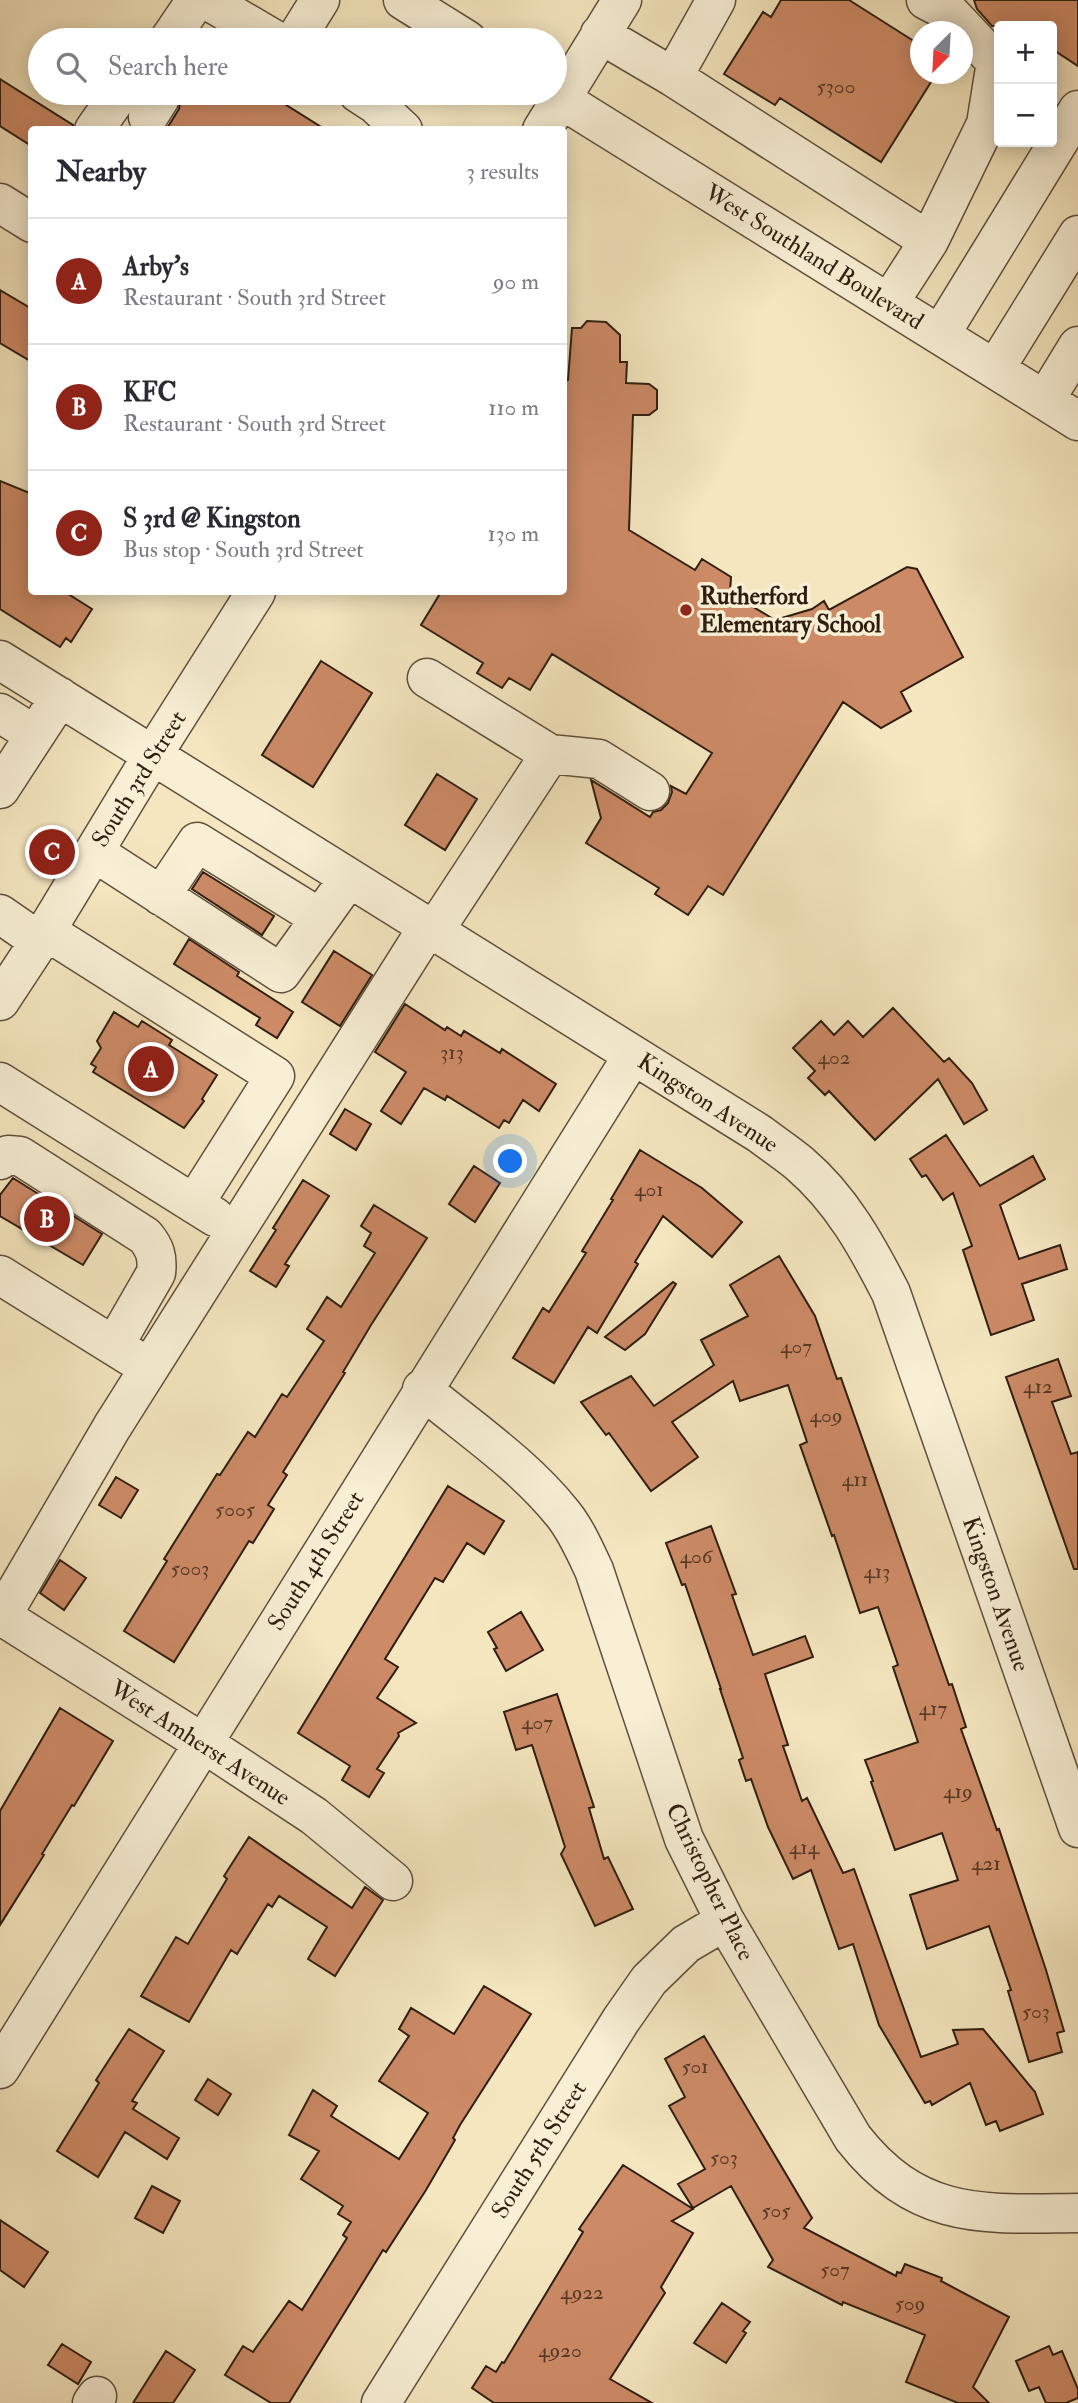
<!DOCTYPE html>
<html lang="en">
<head>
<meta charset="utf-8">
<style>
  :root { --surface:#fff; --page:#f7f7f7; --text:#2b2b33; --muted:#7c7c81; --line:#e1e1e2; --accent:#8f2418 }
  body { margin:0; font-family:"IM FELL Double Pica",serif; background:var(--page); color:var(--text) }
  .controls { position:absolute; right:21px; top:21px; display:grid; overflow:hidden; border-radius:7px; box-shadow:0 4px 18px #0003 }
  .controls button { width:63px; height:63px; display:grid; place-items:center; padding:0; border:0; border-bottom:2px solid var(--line); background:var(--surface); color:var(--text); font:35px sans-serif }
  .compass { position:absolute; left:910px; top:21px; width:63px; height:63px; border-radius:50%; background:var(--surface); box-shadow:0 4px 18px #0003; rotate:204deg }
  .you { position:absolute; left:511px; top:1162px; width:24px; height:24px; margin:-18px; border:5px solid #fff; border-radius:50%; background:#1a73e8; box-shadow:0 0 0 10px #1a73e833 }
  .badge { display:grid; place-items:center; width:46px; height:46px; border-radius:50%; background:var(--accent); color:#fff; font-size:23px; font-weight:700 }
  .pin { position:absolute; translate:-50% -50%; border:4px solid #fff; box-shadow:0 2px 7px #0006 }
  .list { margin:0; padding:0; list-style:none }
  h2 { display:flex; justify-content:space-between; align-items:center; height:91px; margin:0; padding:0 28px; font-size:30px }
  h2 small { font-size:23px; font-weight:400; color:var(--muted) }
  .list li { display:grid; grid-template-columns:46px 1fr auto; gap:21px; align-items:center; box-sizing:border-box; height:126px; padding:0 28px; border-top:2px solid var(--line) }
  .list b { display:block; font-size:26px; white-space:nowrap }
  .list p { margin:0; font-size:23px; white-space:nowrap; color:var(--muted) }
  .list em { font-size:23px; font-style:normal; color:var(--muted) }
  .icon { flex:none; width:38px; height:38px; fill:none; stroke:currentColor; stroke-width:2; stroke-linecap:round; stroke-linejoin:round }
  .map { position:relative; flex:none; width:1078px; height:2403px; overflow:hidden }
  .search { position:absolute; background:var(--surface); box-shadow:0 4px 18px #0003; left:28px; top:28px; width:539px; height:77px; display:flex; align-items:center; gap:18px; box-sizing:border-box; padding:0 24px; border-radius:38px; color:var(--muted); font-size:26px }
  .panel { position:absolute; background:var(--surface); box-shadow:0 4px 18px #0003; left:28px; top:126px; width:539px; height:469px; border-radius:7px }
  .map>svg:first-child { display:block }
  .building { fill:#cc8a66; stroke:#2f1e10; stroke-width:2 }
  .lines { fill:none; stroke-linecap:round; stroke-linejoin:round }
  .minor-casing { stroke:#60503c; stroke-width:41 }
  .minor { stroke:#f8efd5; stroke-width:38 }
  .poi-dot { fill:#8f2418; stroke:#f8efd5; stroke-width:2.5 }
  .labels { text-anchor:middle; dominant-baseline:central; stroke-width:7; stroke-linejoin:round; paint-order:stroke }
  .number-label { font-size:21px; fill:#563926 }
  .street-label { font-size:24px; fill:#2f1e10; stroke:#f8efd5 }
  .poi-label { font-size:24px; font-weight:bold; fill:#2f1e10; stroke:#f8efd5; text-anchor:start }
</style>
</head>
<body>
<div class="map">
<svg width="1078" height="2403" viewBox="0 0 1078 2403">
  <rect width="100%" height="100%" fill="#f4e6bf"/>
  <filter id="stains"><feTurbulence type="fractalNoise" baseFrequency=".00286" numOctaves="4"/><feColorMatrix values="0 0 0 0 .2 0 0 0 0 .09 0 0 0 0 .02 0 0 0 .5 -.17"/></filter>
  <radialGradient id="worn" r=".72"><stop offset=".6" stop-color="#630" stop-opacity="0"/><stop offset="1" stop-color="#630" stop-opacity=".3"/></radialGradient>
  <!-- building -->
  <path class="building" d="M781,0H849L920,45V74H936L881,162L780,98L775,105L724,74L763,12L771,17Z
    M974,0H1078V66L1052,49V26H992L977,9Z
    M0,79L73,125L72,130H32L30,145L0,126Z
    M182,93H267L326,130H166L179,109Z
    M0,290L32,309V362L0,343Z
    M587,321L606,322L620,335V362H627L626,383L649,384L657,390V409L649,415H633L629,530L695,570L702,559L731,577L730,593L775,620L812,609L824,601L829,610L907,567L917,569L963,657L901,692L911,711L881,728L843,702L723,895L708,886L688,915L655,894L659,888L586,843L601,818L591,780L650,817L653,812L661,810L668,803L672,792L671,786L686,794L712,753L552,654L530,690L509,678L502,688L477,673L483,663L421,625L441,592H564V380H568L572,328H581Z
    M0,481L32,494V592H65L92,609L71,642L66,638L60,647L0,609Z
    M321,661L372,693L313,787L262,755Z
    M437,774L477,799L445,850L405,825Z
    M203,872L274,916L262,935L192,889Z
    M189,939L239,972L237,976L293,1012L277,1038L256,1025L260,1018L174,964Z
    M334,951L372,975L340,1026L302,1002Z
    M405,1004L445,1030L447,1027L461,1036L464,1031L500,1053L502,1049L556,1084L539,1111L523,1100L509,1123L504,1120L499,1128L447,1096L445,1100L424,1088L401,1124L381,1111L406,1072L375,1052Z
    M893,1008L944,1062L949,1058L972,1083L987,1110L964,1124L938,1079L875,1140L829,1091L825,1095L808,1078L815,1071L793,1048L821,1021L834,1035L848,1021L863,1037Z
    M114,1012L138,1027L142,1021L172,1040L169,1045L217,1075L202,1099L204,1101L184,1128L93,1072L96,1067L91,1064L101,1048L97,1041Z
    M345,1109L371,1124L356,1150L330,1134Z
    M946,1135L980,1186L1033,1156L1045,1179L1000,1205L1019,1259L1060,1245L1067,1269L1022,1284L1034,1320L991,1335L963,1250L972,1246L953,1193L943,1200L926,1175L922,1177L910,1159Z
    M640,1150L702,1188L742,1222L712,1257L663,1216L635,1262L638,1264L597,1333L588,1327L554,1383L513,1358L543,1308L549,1312L586,1253L582,1251L613,1200L611,1199Z
    M474,1166L500,1183L475,1222L449,1204Z
    M13,1178L102,1234L83,1265L0,1216V1195Z
    M303,1180L329,1196L285,1264L289,1266L276,1287L250,1271L276,1230L273,1228Z
    M374,1205L427,1238L371,1325L343,1372L345,1373L283,1472L287,1475L268,1505L274,1509L253,1543L249,1541L174,1662L124,1631L167,1561L164,1559L217,1474L220,1475L248,1432L255,1437L282,1394L287,1397L324,1341L307,1329L327,1297L341,1307L375,1253L364,1246L371,1233L361,1226Z
    M779,1256L815,1316L837,1379L841,1378L949,1685L952,1684L966,1727L961,1729L997,1830L999,1829L1046,1970L1064,2031L1057,2033L1062,2052L1029,2062L1008,1991L1011,1990L989,1926L927,1949L910,1895L958,1880L942,1833L895,1850L871,1782L873,1781L865,1760L918,1742L893,1667L898,1665L878,1607L860,1613L834,1535L832,1536L800,1445L807,1442L788,1385L740,1401L733,1381L672,1422L698,1457L651,1491L609,1433L606,1435L581,1402L631,1376L654,1406L714,1365L701,1340L748,1316L730,1285Z
    M673,1282L676,1284L645,1334L625,1350L605,1337Z
    M1058,1359L1071,1396L1052,1402L1071,1454L1078,1452V1569H1074L1006,1377Z
    M116,1477L138,1490L121,1518L99,1505Z
    M448,1486L504,1521L484,1554L467,1543L443,1582L435,1578L385,1659L398,1667L377,1698L416,1723L398,1733L399,1736L377,1769L384,1773L369,1797L342,1780L350,1766L298,1733Z
    M711,1526L736,1594L732,1595L753,1655L805,1636L813,1657L765,1674L788,1745L783,1746L802,1801L807,1798L843,1873L854,1869L921,2057L958,2044L953,2030L983,2029L1035,2092L1043,2114L1000,2131L996,2121L986,2125L970,2083L932,2105L930,2101L925,2103L879,2025L853,1944L839,1949L811,1870L793,1879L768,1827L751,1779L746,1781L739,1760L743,1758L720,1689H721L685,1584L682,1585L666,1543Z
    M60,1560L86,1578L64,1610L40,1593Z
    M521,1612L543,1650L506,1671L494,1649L497,1648L488,1632Z
    M557,1694L594,1807L589,1808L604,1859L608,1857L633,1909L595,1926L561,1854L565,1847L532,1745L516,1750L504,1712Z
    M60,1708L113,1741L74,1806L72,1805L42,1854L44,1855L0,1925V1811Z
    M249,1837L352,1908L365,1887L383,1900L335,1976L308,1959L327,1927L279,1896L272,1907L268,1904L237,1954L231,1950L189,2022L141,1996L176,1937L188,1944L227,1879L224,1876Z
    M484,1986L531,2014L460,2125L453,2138L455,2140L426,2190L386,2252L383,2250L289,2403H271L225,2375L243,2346L253,2352L289,2301L302,2310L347,2238L343,2235L351,2222L338,2214L343,2206L301,2179L319,2151L289,2135L313,2090L337,2106L331,2116L399,2159L428,2113L379,2081L409,2036L399,2029L411,2008L454,2034Z
    M129,2029L164,2051L132,2101L137,2103L133,2109L179,2138L167,2159L125,2132L98,2177L57,2151L99,2083L96,2080Z
    M704,2036L812,2218L804,2228L896,2276L897,2272L901,2273L905,2264L942,2278L941,2281L1009,2317L973,2387L989,2403H958L906,2382L925,2335L843,2302L842,2305L768,2267L773,2260L731,2186L693,2208L678,2184L705,2169L669,2106L685,2097L665,2059Z
    M208,2079L231,2094L218,2115L195,2100Z
    M623,2165L693,2209L672,2221L693,2233L661,2287L665,2293L610,2379L652,2403H494L472,2388L486,2366L496,2372L502,2362L504,2363L583,2232L579,2229Z
    M152,2186L180,2201L163,2233L135,2218Z
    M0,2220L48,2252L24,2287L0,2270Z
    M722,2303L750,2322L743,2331L746,2333L726,2363L694,2343Z
    M62,2344L91,2362L78,2384L48,2365Z
    M1049,2346L1053,2355L1062,2351L1078,2389V2398L1066,2403H1046L1039,2387L1029,2391L1016,2361Z
    M166,2351L195,2370L173,2403H133Z"/>
  <g class="lines">
    <!-- minor casing -->
    <g class="minor-casing">
      <path id="minor" d="M207,0L275,40
        M403,0L467,40
        M926,0L949,12L996,62L986,124L929,241
        M600,34L673,77L716,0
        M169,40L196,0
        M295,40L320,0
        M673,77L929,241L889,303
        M358,93L375,104L403,130
        M551,93L1078,421
        M148,117L160,98V93
        M94,130L120,93
        M542,130L622,0
        M0,203L32,223
        M940,335L1078,110
        M995,369L1078,235
        M1045,400L1078,346
        M0,660L760,1134C773,1144 787,1153 800,1164C841,1199 867,1246 891,1293L1078,1828
        M427,678L550,754L434,931
        M0,713L35,735
        M550,754L599,759L650,791
        M0,789L60,697
        M94,852L281,973L349,878
        M161,896L197,842L320,918
        M0,914L39,941
        M46,931L275,1076L194,1204
        M0,1001L46,931L152,756L256,592
        M0,1082L215,1217
        M0,1160L8,1155L20,1156L145,1236C155,1248 158,1257 156,1273L114,1346
        M0,1275L135,1359
        M422,1389C470,1429 524,1465 563,1514C576,1530 585,1551 594,1570L684,1839L725,1921L853,2138C918,2221 983,2214 1078,2213
        M0,1615L203,1743L314,1816L393,1881
        M0,1619L112,1427L428,927
        M0,2069L633,1055
        M92,2403L97,2396
        M381,2403L621,2020L649,1980L686,1944L725,1921"/>
    </g>
    <!-- minor -->
    <use href="#minor" class="minor"/>
  </g>
  <!-- markers -->
  <circle class="poi-dot" cx="686" cy="610" r="7"/>
  <g class="labels">
    <!-- number labels -->
    <g class="number-label">
      <text x="836" y="86">5300</text>
      <text x="452" y="1052">313</text>
      <text x="834" y="1057">402</text>
      <text x="649" y="1189">401</text>
      <text x="796" y="1346">407</text>
      <text x="1038" y="1386">412</text>
      <text x="826" y="1415">409</text>
      <text x="855" y="1479">411</text>
      <text x="235" y="1509">5005</text>
      <text x="696" y="1556">406</text>
      <text x="190" y="1568">5003</text>
      <text x="877" y="1571">413</text>
      <text x="933" y="1708">417</text>
      <text x="537" y="1722">407</text>
      <text x="958" y="1791">419</text>
      <text x="804" y="1847">414</text>
      <text x="986" y="1863">421</text>
      <text x="1036" y="2011">503</text>
      <text x="695" y="2066">501</text>
      <text x="724" y="2157">503</text>
      <text x="776" y="2210">505</text>
      <text x="835" y="2269">507</text>
      <text x="582" y="2292">4922</text>
      <text x="910" y="2303">509</text>
      <text x="560" y="2350">4920</text>
    </g>
    <!-- street labels -->
    <g class="street-label">
      <text transform="translate(814 257) rotate(32)">West Southland Boulevard</text>
      <text transform="translate(139 779) rotate(-58)">South 3rd Street</text>
      <text transform="translate(708 1103) rotate(33)">Kingston Avenue</text>
      <text transform="translate(316 1561) rotate(-58)">South 4th Street</text>
      <text transform="translate(996 1594) rotate(71)">Kingston Avenue</text>
      <text transform="translate(200 1743) rotate(33)">West Amherst Avenue</text>
      <text transform="translate(710 1882) rotate(64)">Christopher Place</text>
      <text transform="translate(539 2150) rotate(-58)">South 5th Street</text>
    </g>
    <!-- poi labels -->
    <g class="poi-label">
      <text x="700" y="596">Rutherford<tspan x="700" dy="28">Elementary School</tspan></text>
    </g>
  </g>
  <rect width="100%" height="100%" filter="url(#stains)"/>
  <rect width="100%" height="100%" fill="url(#worn)"/>
</svg>
<div class="controls">
<button>+</button>
<button>−</button>
</div>
<svg class="compass" viewBox="-18 -18 36 36"><path d="M0-13l5 13h-10z" fill="#e53935"/><path d="M0 13l5-13h-10z" fill="#7c7c81"/></svg>
<div class="you"></div>
<div class="pin badge" style="left:151px;top:1069px">A</div>
<div class="pin badge" style="left:47px;top:1219px">B</div>
<div class="pin badge" style="left:52px;top:852px">C</div>
<div class="search"><svg class="icon" aria-label="search" viewBox="0 0 24 24"><circle cx="10" cy="10" r="6"/><path d="M15 15l6 6"/></svg>Search here</div>
<section class="panel">
<h2>Nearby<small>3 results</small></h2>
<ul class="list">
<li><span class="badge">A</span><div><b>Arby's</b><p>Restaurant · South 3rd Street</p></div><em>90 m</em></li>
<li><span class="badge">B</span><div><b>KFC</b><p>Restaurant · South 3rd Street</p></div><em>110 m</em></li>
<li><span class="badge">C</span><div><b>S 3rd @ Kingston</b><p>Bus stop · South 3rd Street</p></div><em>130 m</em></li>
</ul>
</section>
</div>
</body>
</html>
